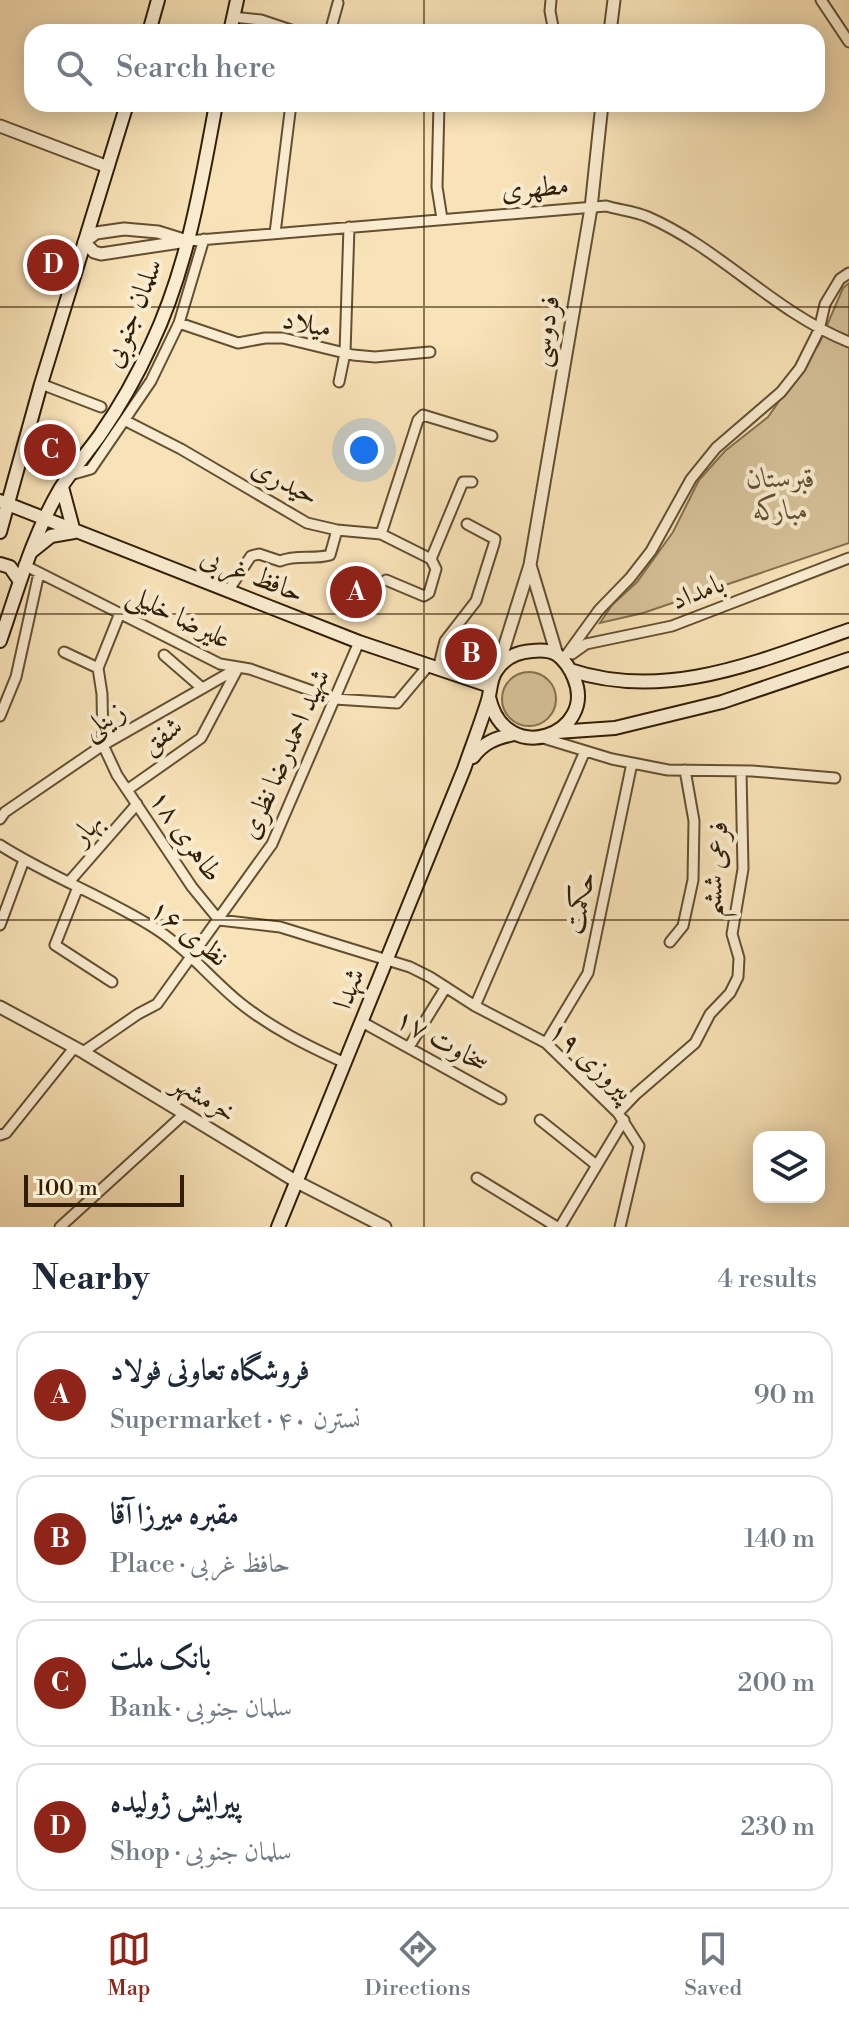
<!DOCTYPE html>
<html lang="en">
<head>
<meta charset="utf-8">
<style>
  :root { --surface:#fff; --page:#f6f6f7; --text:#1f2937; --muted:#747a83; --line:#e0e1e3; --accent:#8f2418 }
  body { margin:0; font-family:"Libre Bodoni",Amiri,serif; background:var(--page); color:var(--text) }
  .controls { position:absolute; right:24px; bottom:24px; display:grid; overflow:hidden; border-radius:16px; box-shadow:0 4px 20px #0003 }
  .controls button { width:72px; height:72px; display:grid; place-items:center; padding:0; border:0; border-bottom:2px solid var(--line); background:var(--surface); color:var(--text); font:40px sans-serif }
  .scale { position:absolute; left:24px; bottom:20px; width:160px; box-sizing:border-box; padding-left:8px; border:4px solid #321e04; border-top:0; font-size:22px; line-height:28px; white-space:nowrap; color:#321e04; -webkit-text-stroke:6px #faecd0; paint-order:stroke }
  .you { position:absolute; left:364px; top:450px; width:28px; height:28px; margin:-20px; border:6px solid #fff; border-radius:50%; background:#1a73e8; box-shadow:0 0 0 12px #1a73e833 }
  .badge { display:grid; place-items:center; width:52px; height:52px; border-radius:50%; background:var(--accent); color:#fff; font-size:26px; font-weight:700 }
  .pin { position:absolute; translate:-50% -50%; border:4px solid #fff; box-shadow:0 2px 8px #0006 }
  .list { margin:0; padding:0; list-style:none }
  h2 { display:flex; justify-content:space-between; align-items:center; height:104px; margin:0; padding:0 32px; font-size:34px }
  h2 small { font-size:26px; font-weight:400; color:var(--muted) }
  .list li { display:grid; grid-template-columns:52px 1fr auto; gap:24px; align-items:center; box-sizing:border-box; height:128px; margin:0 16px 16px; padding:0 16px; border:2px solid var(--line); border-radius:24px }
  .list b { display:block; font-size:30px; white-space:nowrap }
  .list p { margin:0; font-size:26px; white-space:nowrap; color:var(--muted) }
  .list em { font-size:26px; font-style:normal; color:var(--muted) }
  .icon { flex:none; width:44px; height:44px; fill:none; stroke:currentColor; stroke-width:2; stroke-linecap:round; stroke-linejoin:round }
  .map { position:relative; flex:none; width:849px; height:1227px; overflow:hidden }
  .search { position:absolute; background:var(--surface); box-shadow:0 4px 20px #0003; left:24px; right:24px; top:24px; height:88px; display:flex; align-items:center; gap:20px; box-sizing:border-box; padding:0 28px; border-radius:24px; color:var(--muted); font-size:30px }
  .sheet { height:680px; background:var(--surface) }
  nav { display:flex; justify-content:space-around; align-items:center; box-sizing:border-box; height:112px; border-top:2px solid var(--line); background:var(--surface); font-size:22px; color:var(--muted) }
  nav a { display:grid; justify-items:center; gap:4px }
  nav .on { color:var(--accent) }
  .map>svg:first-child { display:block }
  .green { fill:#d6c199; stroke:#84704e; stroke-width:2 }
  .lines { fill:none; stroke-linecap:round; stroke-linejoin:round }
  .minor-casing { stroke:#644f31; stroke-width:13 }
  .tertiary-casing { stroke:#644f31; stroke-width:15 }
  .secondary-casing { stroke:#321e04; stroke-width:16 }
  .minor { stroke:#faecd0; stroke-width:9 }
  .tertiary { stroke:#faecd0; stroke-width:11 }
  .secondary { stroke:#faecd0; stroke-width:12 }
  .grid { fill:none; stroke:#321e04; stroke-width:2; stroke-opacity:0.55 }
  .labels { text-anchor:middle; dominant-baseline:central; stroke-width:8; stroke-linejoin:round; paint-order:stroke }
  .street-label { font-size:28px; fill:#321e04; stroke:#faecd0 }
  .park-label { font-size:28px; font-style:italic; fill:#634f31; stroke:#faecd0 }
</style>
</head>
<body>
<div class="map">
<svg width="849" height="1227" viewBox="0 0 849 1227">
  <rect width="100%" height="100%" fill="#f8e2b7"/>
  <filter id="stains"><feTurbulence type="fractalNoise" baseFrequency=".0025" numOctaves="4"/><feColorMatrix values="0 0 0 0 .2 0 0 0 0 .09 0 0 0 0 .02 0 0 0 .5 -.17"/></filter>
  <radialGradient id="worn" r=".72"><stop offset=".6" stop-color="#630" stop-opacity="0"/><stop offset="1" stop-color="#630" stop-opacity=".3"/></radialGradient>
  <!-- green -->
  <path class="green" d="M849,283V543L643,613L600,623L612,605L637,582L673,532L699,480L725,451L768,417L819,344L843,288Z
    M502 699a27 27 0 1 1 54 0a27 27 0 1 1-54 0Z"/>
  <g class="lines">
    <!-- minor casing -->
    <g class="minor-casing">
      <path id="minor" d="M551,0L550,11L554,32
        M821,0L849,42
        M233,17L261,20L297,32
        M330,32L338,3
        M439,104L437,187L442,219
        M275,233L291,104
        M187,241L606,206C619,210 635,211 648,217C721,249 774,312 849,342
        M179,323L238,343L265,338H283L353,355L375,357L430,352
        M339,382L345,353L349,227
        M41,384L101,407
        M126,421L181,449L307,523L337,530L381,534L431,559
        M70,475L91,469L151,381L179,323L204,239
        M381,534L418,420L423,415L492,436
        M24,565L220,664L250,669L335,699L397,703L428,666
        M386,580L424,596L429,593L436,569L431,559L463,482H472
        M228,591L251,556L259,554L280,561C297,554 313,560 330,555L337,530
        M120,613L98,668L102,694L103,745L117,775L192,887L219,920L280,927L410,967L430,977L475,1006L546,1043L618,1113L639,1146L620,1227
        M64,652L98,668
        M572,654L586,644L672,626L849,558
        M164,655L202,688
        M562,661L599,610L630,578L651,551L691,479L716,448L781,392L800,368L819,330L825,304L840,279L849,273
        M438,669L445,641L476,601L494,544L495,539L467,524
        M0,716L16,677L39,573
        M543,738L612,759L668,770L752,771L835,778
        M127,790L201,738L238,668
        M0,819L5,812L103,745L238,668
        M0,845C50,877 106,897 156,929C187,949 211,979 239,1002C271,1028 308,1046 345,1063
        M69,882L137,804
        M78,887L55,945L112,982
        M0,925L24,860
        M670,942L683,926L693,880L694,821L685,770
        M475,1006L585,751
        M362,1022L501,1099
        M546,1043L588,973L632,763
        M409,1047L446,987
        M83,1052L138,1014L157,1004L272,844L359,642
        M618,1113L636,1094L695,1043L710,1014L730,993L738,977L739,958L732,934L743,869L741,771
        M540,1120L595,1164
        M0,1135L6,1133L74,1048
        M477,1178L557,1227
        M60,1227L184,1114
        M560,1227L624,1120"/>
    </g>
    <!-- tertiary casing -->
    <g class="tertiary-casing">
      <path id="tertiary" d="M610,32L614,0
        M0,126L108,167
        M124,229L158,232L187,241L101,254L94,252L84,242L96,233Z
        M530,565L557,655
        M498,667L530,565L591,208L602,104
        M0,1007L83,1052L297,1182L385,1227"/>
    </g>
    <!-- secondary casing -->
    <g class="secondary-casing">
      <path id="secondary" d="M149,32L158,0
        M230,32L237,0
        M0,501L359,642L490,686
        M0,532L41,384L127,104
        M31,552L51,536L74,532L62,487
        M0,564L10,567L19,580
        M0,641C18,589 32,537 60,489C72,470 87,453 100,435C120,406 137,376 151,345C187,269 201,186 216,104
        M570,670C666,702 759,661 849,630
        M557,732L615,728L722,702L849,659
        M473,757C484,742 496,738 514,734
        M278,1227L464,769C472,746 481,723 488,700C491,690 490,680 496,671C504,658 517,652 532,651C540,650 549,650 556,654C564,659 571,670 574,678C598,734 505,769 489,697"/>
    </g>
    <!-- minor -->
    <use href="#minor" class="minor"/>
    <!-- tertiary -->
    <use href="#tertiary" class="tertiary"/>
    <!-- secondary -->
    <use href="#secondary" class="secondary"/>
  </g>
  <!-- grid -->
  <path class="grid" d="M424,0V32M424,104V1227M0,307H849M0,614H849M0,920H849"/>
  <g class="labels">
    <!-- street labels -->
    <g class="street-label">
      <text transform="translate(535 188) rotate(-5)">مطهری</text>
      <text transform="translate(133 313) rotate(-68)">سلمان جنوبی</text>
      <text transform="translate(307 324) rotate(11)">میلاد</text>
      <text transform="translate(545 331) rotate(-80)">فردوسی</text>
      <text transform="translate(285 482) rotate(28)">حیدری</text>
      <text transform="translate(252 575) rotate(21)">حافظ غربی</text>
      <text transform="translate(698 592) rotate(-21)">بامداد</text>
      <text transform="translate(179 617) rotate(26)">علیرضا خلیلی</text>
      <text transform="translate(104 720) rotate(-31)">زینلی</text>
      <text transform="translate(162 736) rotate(-37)">شفق</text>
      <text transform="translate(285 754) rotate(-66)">شهید احمدرضا نظری</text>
      <text transform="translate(87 829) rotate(-49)">بهار</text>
      <text transform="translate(186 836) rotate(55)">طاهری ۱۸</text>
      <text transform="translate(715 869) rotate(-85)">فرعی ششم</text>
      <text transform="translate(580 903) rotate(-78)">حکمت</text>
      <text transform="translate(189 933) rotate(38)">نظری ۱۶</text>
      <text transform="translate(349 989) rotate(-69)">شهدا</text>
      <text transform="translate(442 1041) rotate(29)">سخاوت ۱۷</text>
      <text transform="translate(591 1061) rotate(42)">پیروزی ۱۹</text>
      <text transform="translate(204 1098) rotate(31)">خرمشهر</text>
    </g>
    <!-- park labels -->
    <g class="park-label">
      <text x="781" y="478">قبرستان<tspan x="781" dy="32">مبارکه</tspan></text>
    </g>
  </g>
  <rect width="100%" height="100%" filter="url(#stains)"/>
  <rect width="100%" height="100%" fill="url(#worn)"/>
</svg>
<div class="controls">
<button><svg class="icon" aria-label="layers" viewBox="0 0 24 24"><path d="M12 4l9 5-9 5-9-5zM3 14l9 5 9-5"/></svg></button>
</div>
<div class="scale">100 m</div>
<div class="you"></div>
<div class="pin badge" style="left:356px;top:592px">A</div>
<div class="pin badge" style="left:471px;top:654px">B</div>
<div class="pin badge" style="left:50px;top:450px">C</div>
<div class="pin badge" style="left:53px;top:265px">D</div>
<div class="search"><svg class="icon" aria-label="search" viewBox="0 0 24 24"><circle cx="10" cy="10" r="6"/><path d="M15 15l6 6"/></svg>Search here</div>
</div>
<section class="sheet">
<h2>Nearby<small>4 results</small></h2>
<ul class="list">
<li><span class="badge">A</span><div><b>فروشگاه تعاونی فولاد</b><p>Supermarket · نسترن ۴۰</p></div><em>90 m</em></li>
<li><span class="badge">B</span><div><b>مقبره میرزا آقا</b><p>Place · حافظ غربی</p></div><em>140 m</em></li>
<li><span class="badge">C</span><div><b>بانک ملت</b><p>Bank · سلمان جنوبی</p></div><em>200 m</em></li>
<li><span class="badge">D</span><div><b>پیرایش ژولیده</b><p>Shop · سلمان جنوبی</p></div><em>230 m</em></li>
</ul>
</section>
<nav>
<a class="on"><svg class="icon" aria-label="map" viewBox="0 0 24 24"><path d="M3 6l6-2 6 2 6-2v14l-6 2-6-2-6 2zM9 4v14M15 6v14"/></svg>Map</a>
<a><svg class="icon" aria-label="directions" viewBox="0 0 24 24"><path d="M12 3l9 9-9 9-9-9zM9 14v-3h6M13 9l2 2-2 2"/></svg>Directions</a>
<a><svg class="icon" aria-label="saved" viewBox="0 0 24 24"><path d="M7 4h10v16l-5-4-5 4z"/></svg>Saved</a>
</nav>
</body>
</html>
